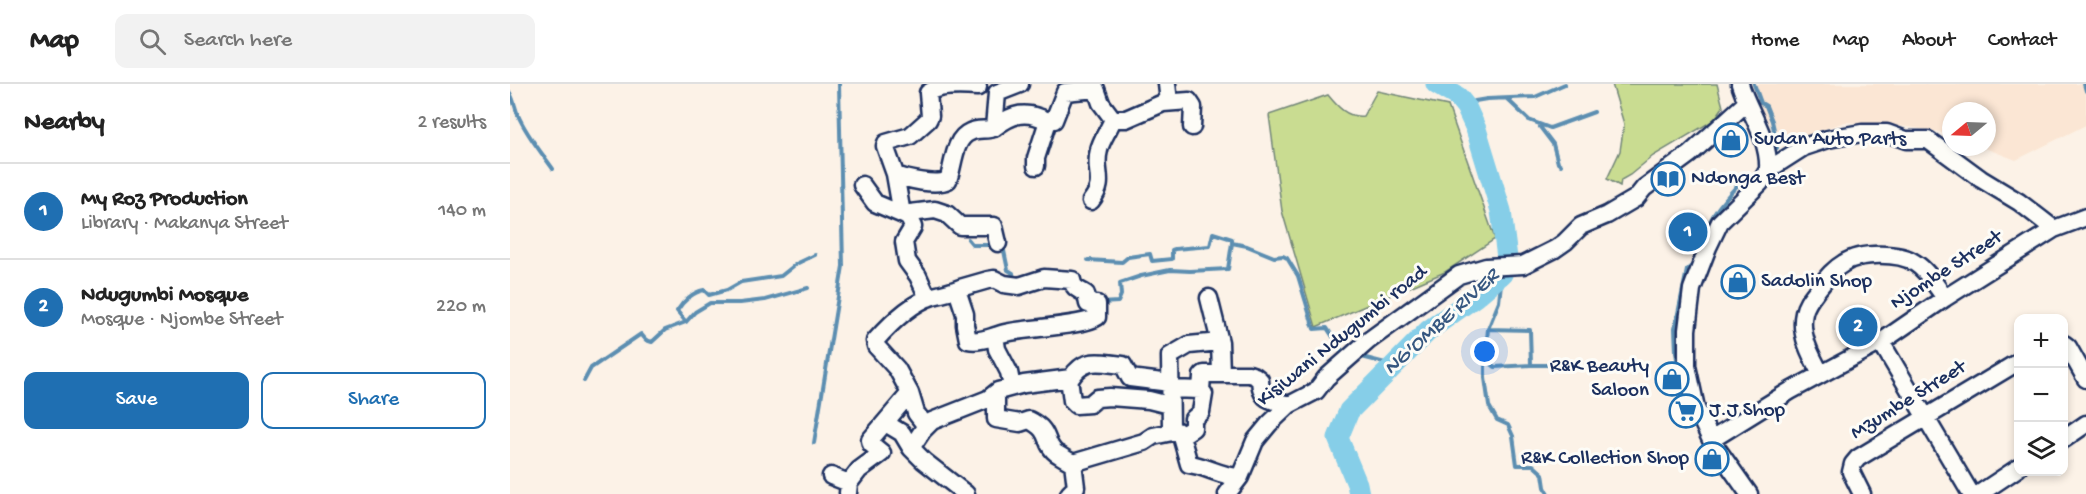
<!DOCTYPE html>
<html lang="en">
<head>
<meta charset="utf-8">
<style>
  :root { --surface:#fff; --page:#f2f2f2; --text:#222; --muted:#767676; --line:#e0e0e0; --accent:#1f6fb2 }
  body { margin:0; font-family:"Gochi Hand",sans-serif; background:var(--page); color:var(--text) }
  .controls { position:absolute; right:18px; bottom:18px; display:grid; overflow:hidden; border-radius:12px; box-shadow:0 3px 9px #0003 }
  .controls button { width:54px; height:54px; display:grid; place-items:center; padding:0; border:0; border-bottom:2px solid var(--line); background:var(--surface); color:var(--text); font:30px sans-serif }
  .compass { position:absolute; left:1432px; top:18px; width:54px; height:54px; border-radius:50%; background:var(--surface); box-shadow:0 3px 9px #0003; rotate:251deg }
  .you { position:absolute; left:975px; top:268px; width:21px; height:21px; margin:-15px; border:4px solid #fff; border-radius:50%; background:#1a73e8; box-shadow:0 0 0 9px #1a73e833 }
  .badge { display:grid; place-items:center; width:39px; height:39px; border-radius:50%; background:var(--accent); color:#fff; font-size:20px; font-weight:700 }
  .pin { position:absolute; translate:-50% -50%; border:3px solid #fff; box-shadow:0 2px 6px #0006 }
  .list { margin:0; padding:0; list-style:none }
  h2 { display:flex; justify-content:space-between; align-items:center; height:78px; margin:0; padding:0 24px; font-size:26px }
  h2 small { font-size:20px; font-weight:400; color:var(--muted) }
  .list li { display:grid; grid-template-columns:39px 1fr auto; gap:18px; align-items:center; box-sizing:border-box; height:96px; padding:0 24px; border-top:2px solid var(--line) }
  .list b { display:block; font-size:22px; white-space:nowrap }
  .list p { margin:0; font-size:20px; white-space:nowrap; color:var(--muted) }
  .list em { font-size:20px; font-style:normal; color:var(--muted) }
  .actions { display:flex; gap:12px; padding:18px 24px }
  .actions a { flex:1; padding:14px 0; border:2px solid var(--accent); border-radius:12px; text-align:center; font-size:21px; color:var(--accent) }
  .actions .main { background:var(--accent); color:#fff }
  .icon { flex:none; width:33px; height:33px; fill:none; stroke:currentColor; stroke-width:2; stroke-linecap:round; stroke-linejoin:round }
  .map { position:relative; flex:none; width:1576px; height:410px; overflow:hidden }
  header { display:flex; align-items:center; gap:36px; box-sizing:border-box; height:84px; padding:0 30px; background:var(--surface); border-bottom:2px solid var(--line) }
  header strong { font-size:28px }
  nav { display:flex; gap:33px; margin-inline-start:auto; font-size:21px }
  .search { width:420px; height:54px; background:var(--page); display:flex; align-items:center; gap:15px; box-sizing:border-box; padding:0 21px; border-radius:12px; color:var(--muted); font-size:22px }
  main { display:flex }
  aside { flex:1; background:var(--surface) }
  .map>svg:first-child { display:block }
  .built { fill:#fbe6d4 }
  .green { fill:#c9dc91; stroke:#728678; stroke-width:1.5 }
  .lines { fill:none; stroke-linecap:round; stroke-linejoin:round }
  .stream { stroke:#5b8eb1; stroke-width:4 }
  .river { stroke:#86cee8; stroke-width:21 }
  .minor-casing { stroke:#1b2f5e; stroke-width:21 }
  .minor { stroke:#fdfcf7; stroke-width:16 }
  .labels { text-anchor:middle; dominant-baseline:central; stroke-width:6; stroke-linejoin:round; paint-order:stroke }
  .poi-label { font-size:21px; fill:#1b2f5e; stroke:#fdfcf7; text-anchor:start }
  .street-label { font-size:21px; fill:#1b2f5e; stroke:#fdfcf7 }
  .water-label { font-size:22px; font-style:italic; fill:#365780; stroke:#fdfcf7 }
</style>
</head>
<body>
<header>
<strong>Map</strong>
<div class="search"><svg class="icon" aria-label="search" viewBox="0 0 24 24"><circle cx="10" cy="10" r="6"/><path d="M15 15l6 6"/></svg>Search here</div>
<nav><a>Home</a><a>Map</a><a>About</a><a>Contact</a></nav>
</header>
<main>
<aside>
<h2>Nearby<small>2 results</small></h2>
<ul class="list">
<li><span class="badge">1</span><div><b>My Roz Production</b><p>Library · Makanya Street</p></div><em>140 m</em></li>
<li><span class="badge">2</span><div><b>Ndugumbi Mosque</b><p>Mosque · Njombe Street</p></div><em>220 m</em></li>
</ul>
<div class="actions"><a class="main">Save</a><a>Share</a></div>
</aside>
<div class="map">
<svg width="1576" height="410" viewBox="0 0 1576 410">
  <rect width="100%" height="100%" fill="#fcf2e7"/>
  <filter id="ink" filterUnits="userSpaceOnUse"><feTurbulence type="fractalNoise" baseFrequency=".0167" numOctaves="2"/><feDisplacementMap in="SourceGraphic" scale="12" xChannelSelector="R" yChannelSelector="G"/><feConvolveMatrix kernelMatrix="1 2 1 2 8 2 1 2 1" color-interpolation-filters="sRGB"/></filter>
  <g filter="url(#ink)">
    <!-- built -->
    <path class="built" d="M1238,0H1572L1576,11V41L1506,76L1472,63H1477V27H1441V52L1425,47L1398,43L1335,38L1270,60Z"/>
    <!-- green -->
    <path class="green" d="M1102,0H1207L1213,23L1204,36L1143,72L1120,91L1111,96L1110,102L1097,95L1110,67L1114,40Z
      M867,7L938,22L985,155L935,188L806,243L772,127L759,31L818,11C827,22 837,34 853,32Z"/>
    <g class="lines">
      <!-- stream -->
      <path class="stream" d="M1244,0L1251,19L1256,22L1262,37L1267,59L1265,62
        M1574,0L1576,7
        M0,9C4,16 5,24 8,31C16,50 31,68 43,85
        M997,15L1019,36L1040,44L1084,28
        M956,23L965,17L977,15L1025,13L1055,0
        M1030,43L1043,60L1048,79L1051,81
        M1260,55L1267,64
        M1195,151C1201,127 1221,109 1237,91
        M458,155L463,161H484
        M493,162L498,186L503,189L504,196
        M578,176L612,178L618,173L640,170L642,177L662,175V166L665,165L700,162L703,149L722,155V159L737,162L764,173L773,172L777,174L788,192L804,245L817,244L833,268L838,269
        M992,190L989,218L978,245L975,276V294L979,322L987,336L998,341L1003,352L1007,381H1023L1033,390L1035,403L1038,410
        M590,219L608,218L611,211L610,199L631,192L660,186L680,187L718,185L722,159
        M176,238L185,228L200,219H230L255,216L298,204
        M978,245L1020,246L1021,281H1048L1060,284L1067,279
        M848,272L883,281
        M976,276L985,283L1021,281
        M74,297L81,284L131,250L136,256L142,258L155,246L176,238L167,227C173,217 183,208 194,206L199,211L217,206L231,198L271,192L286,180L305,171
        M1173,299L1169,289L1166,268L1165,244L1177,186L1186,178
        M304,359L333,182L329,0"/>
      <!-- river -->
      <path class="river" d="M849,410L847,400L828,354L839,327L919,246L965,213L992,190L997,174L991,127L966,45L956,23L948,13L926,0"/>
      <!-- minor casing -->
      <g class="minor-casing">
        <path id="minor" d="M657,0L659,18
          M1230,0C1239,29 1260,55 1258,86
          M603,35H616L653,19L679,17L683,23L682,43
          M484,44C503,29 516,26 538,37
          M526,82V74L538,37L544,36L555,8L586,5L591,19L603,35
          M385,90C396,96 427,102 438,96C444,82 443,55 460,48C468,44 476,47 484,44L487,9L510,0
          M352,101L365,119L398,133
          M581,117C597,97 583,87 589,66C591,56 599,46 603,35
          M392,130L385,90L375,62L376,59L400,52L418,36L420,32L418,9C429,0 454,2 468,3
          M534,194L562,196C564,206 569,205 576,210L578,220H587V233C574,242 516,244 495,249C483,252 470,259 458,256L455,241V230L448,209L450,204L478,196L484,195L494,200L509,202Z
          M418,214L408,192L397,177L394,158L403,143L399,134L392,130L425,126L437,130L450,142H484L488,159
          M699,214L710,258L711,290
          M485,252L487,265L499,288L502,303
          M1371,258L1461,410
          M1554,260L1558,263L1576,295
          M1311,290C1301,272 1289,250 1294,229C1296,219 1302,213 1308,205C1316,195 1322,186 1334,179C1350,168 1390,168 1405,179C1418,187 1426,202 1435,214
          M559,294L562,317L566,321L580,320L587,314L600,313L639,316L659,321
          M660,305L691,306L692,292L694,290H739L745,292L750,296C751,318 760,315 779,321
          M400,309L406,329L416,342
          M486,309V335L510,339L519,336C542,347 533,359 546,369C551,372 557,376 563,379
          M377,336L382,343L392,349L401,364L414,377L456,410
          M667,347L661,345L660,272L679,261L710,258
          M671,352L683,344V335L691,328L694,310L691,306
          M1554,355L1576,340
          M1201,356L1280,307L1371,258L1435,214L1544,145L1576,133
          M401,364L413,346L422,337L478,315L488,307L514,300L561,294C575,272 591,279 613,281L620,294L660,299
          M321,392L339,399L338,409
          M339,399L349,386L372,369L361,360L360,356L400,309L387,285L366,262L365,257C380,240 401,219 423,212C432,210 441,208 450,204
          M559,410L566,403L563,379L634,358L643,352L667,347L671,352L679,380C697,382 711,393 730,393
          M717,410L730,393L745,357L759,340L779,321L806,307L816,294L858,257L949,191L976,183L1013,181L1045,165L1055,158L1071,142L1097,131L1126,114L1134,104L1180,70L1236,19
          M1239,410L1201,356L1186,324L1177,282V246L1182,205L1198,163L1210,138L1250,99L1258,86L1294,63L1318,55L1352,49H1377L1396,56H1418L1471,95L1509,118L1544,145
          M1352,410L1341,388L1343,380L1348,374L1508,278
          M1469,410L1508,384"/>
      </g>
      <!-- minor -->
      <use href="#minor" class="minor"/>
    </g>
  </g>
  <!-- icons -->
  <defs>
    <g id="shop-ring" transform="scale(1.725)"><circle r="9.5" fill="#fdfcf7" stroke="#1f6fb2" stroke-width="1.5"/><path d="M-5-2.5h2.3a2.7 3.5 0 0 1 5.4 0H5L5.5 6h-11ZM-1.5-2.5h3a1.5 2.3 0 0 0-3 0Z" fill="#1f6fb2"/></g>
    <g id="library-ring" transform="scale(1.725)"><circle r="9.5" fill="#fdfcf7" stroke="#1f6fb2" stroke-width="1.5"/><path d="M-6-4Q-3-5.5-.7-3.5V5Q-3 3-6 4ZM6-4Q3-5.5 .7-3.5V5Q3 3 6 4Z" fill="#1f6fb2"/></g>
    <g id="supermarket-ring" transform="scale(1.725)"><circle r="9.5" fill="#fdfcf7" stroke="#1f6fb2" stroke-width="1.5"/><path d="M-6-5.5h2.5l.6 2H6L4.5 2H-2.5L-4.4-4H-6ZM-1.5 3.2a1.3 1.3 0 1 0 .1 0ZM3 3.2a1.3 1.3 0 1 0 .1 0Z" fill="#1f6fb2"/></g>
  </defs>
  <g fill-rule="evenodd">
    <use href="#shop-ring" x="1221" y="56"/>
    <use href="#library-ring" x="1158" y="95"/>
    <use href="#shop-ring" x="1228" y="198"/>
    <use href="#shop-ring" x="1162" y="295"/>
    <use href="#supermarket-ring" x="1176" y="327"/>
    <use href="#shop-ring" x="1202" y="375"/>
  </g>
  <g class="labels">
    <!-- poi labels -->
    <g class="poi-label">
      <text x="1244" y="56">Sudan Auto Parts</text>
      <text x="1181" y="95">Ndonga Best</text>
      <text x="1251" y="198">Sadolin Shop</text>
      <text x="1139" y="283" text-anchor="end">R&amp;K Beauty<tspan x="1139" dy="24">Saloon</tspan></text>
      <text x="1199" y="327">J.J Shop</text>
      <text x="1179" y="375" text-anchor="end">R&amp;K Collection Shop</text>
    </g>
    <!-- street labels -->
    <g class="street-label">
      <text transform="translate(1437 187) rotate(-33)">Njombe Street</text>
      <text transform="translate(833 253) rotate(-39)">Kisiwani Ndugumbi road</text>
      <text transform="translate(1399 317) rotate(-32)">Mzumbe Street</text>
    </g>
    <!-- water labels -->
    <g class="water-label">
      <text transform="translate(932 239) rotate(-42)">NG'OMBE RIVER</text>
    </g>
  </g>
</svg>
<div class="controls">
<button>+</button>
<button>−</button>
<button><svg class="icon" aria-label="layers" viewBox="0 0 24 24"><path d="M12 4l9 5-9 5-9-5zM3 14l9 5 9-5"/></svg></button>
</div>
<svg class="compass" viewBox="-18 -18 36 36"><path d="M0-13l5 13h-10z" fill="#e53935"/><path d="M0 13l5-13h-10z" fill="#767676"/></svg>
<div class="you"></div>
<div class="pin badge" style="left:1178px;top:148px">1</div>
<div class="pin badge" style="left:1348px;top:243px">2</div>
</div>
</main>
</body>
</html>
